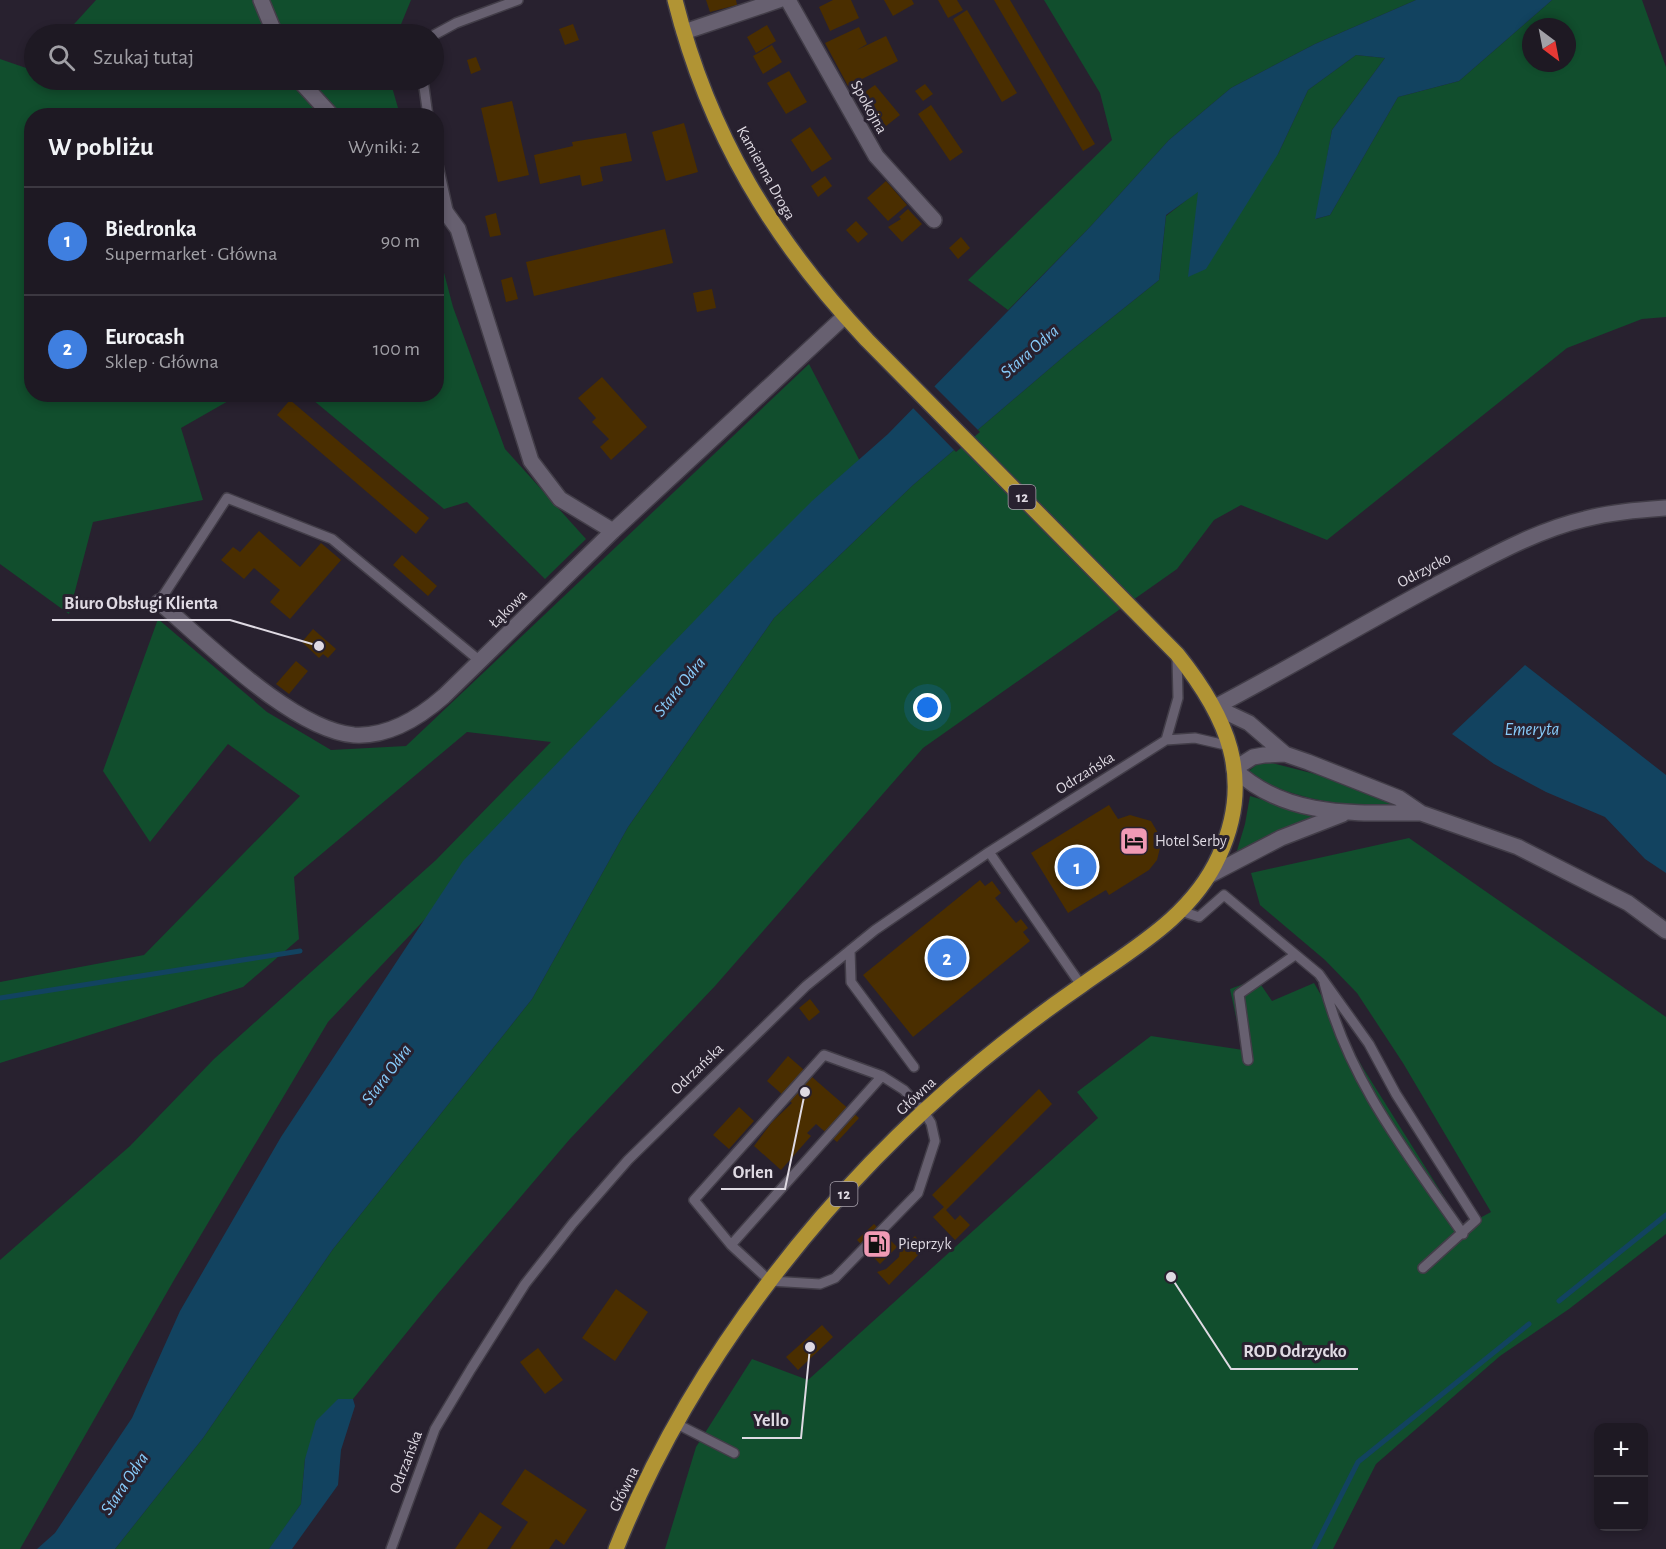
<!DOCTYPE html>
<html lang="pl">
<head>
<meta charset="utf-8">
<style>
  :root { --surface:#1e1923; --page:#2b2630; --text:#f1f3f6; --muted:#a1a0a6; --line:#3c3841; --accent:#d93025 }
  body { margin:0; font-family:"Alegreya Sans",sans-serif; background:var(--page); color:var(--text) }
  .controls { position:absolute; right:18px; bottom:18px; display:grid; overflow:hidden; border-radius:12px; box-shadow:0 3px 9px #0003 }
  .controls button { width:54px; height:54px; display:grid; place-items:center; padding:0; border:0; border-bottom:2px solid var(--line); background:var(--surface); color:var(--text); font:30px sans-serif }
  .compass { position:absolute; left:1522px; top:18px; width:54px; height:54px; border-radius:50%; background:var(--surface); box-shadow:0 3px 9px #0003; rotate:148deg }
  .you { position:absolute; left:928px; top:708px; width:21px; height:21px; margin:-15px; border:4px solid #fff; border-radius:50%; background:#1a73e8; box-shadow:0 0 0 9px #1a73e833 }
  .badge { display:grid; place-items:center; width:39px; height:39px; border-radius:50%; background:var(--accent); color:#fff; font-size:20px; font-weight:700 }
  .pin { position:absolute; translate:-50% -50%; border:3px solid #fff; box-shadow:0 2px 6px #0006 }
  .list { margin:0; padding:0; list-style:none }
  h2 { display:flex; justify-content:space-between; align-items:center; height:78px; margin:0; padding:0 24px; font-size:26px }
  h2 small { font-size:20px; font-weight:400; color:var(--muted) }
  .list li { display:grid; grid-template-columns:39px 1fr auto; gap:18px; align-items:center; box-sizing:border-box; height:108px; padding:0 24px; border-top:2px solid var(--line) }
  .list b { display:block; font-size:22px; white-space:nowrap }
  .list p { margin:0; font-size:20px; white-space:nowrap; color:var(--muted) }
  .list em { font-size:20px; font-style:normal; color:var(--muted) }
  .icon { flex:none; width:33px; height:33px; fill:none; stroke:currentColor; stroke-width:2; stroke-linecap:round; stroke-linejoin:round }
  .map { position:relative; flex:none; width:1666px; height:1549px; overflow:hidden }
  .search { position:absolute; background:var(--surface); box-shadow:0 3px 9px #0003; left:24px; top:24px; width:420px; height:66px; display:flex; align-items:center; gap:15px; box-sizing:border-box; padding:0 21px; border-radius:33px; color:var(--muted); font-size:22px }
  .panel { position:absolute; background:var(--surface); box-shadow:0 3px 9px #0003; left:24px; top:108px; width:420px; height:294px; border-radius:24px }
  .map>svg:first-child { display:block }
  .green { fill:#114e2d; fill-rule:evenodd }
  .water { fill:#124360 }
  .pier { fill:#28212f }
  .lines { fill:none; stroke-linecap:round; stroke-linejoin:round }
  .stream { stroke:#124360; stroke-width:5 }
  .building { fill:#4a2e00 }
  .service-casing { stroke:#423d48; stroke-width:12 }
  .minor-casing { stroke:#423d48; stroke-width:18 }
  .secondary-casing { stroke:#423d48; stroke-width:18 }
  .primary-casing { stroke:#423d48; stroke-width:18 }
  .service { stroke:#676070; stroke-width:9 }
  .minor { stroke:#676070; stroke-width:15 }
  .secondary { stroke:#676070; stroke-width:15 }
  .primary { stroke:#b19434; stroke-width:15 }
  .labels { text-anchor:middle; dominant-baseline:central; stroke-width:6; stroke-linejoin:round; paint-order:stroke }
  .shield { fill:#28212f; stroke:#a8a2ad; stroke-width:1.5 }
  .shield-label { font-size:15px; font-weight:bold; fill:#dfdae3 }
  .street-label { font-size:16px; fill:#dfdae3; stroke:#28212f }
  .poi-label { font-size:16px; fill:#dfdae3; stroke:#28212f; text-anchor:start }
  .water-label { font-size:18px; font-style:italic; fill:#87cbfa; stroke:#28212f }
  .leader { fill:none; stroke:#dfdae3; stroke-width:2 }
  .callout-dot { fill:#dfdae3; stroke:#28212f; stroke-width:2 }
  .callout-label { font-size:18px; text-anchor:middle; font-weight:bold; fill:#dfdae3; stroke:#28212f; stroke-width:6; stroke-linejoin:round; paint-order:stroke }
</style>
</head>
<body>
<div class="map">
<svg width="1666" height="1549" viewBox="0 0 1666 1549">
  <rect width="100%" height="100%" fill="#28212f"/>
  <!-- green -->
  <path class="green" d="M96,0H411L397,34H65Z
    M1044,0H1416L1315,44L1231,88L1169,140L1090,227L1008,310L968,280L1112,140L1100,93Z
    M1552,0H1642L1666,67V317L1642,319L1567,348L1327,540L1241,505L1214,520L1177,569L923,748L715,986L569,1140L437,1295L353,1399H338L305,1459L301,1504L272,1546L269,1549H115L203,1438L333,1249L532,999L628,827L774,618L913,485L1069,352L1159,280L1166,216L1198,191L1278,154L1308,90L1356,55L1385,58L1332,130L1316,219L1330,215L1398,97L1459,81ZM1531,27H1567V63H1531Z
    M0,59L32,70L34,68V80H390L400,115L32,116V394H227L230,400L181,428L203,500L93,522L69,614L0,564Z
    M437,246L453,307L505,449L586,539L545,579L467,502L444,509L307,395L436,394Z
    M809,364L863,467L478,863L328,1022L174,1280L20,1549H0V1260L130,1146L214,1059L436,860L551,742L467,732L294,877L299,939L243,987L0,1063V982L144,955L300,796L228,744L150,842L103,771L158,619L267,712L331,750L406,746Z
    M1268,762L1323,776L1399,805V809C1348,805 1291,802 1248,772L1256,765Z
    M1250,796L1318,816L1236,854L1245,824Z
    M1409,838L1666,1017V1234L1569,1309L1500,1356L1376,1464L1333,1549H665L696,1447L752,1359L808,1380L1098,1118L1077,1092L1151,1036L1243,1050L1230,989L1257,979L1272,1001L1314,983L1363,1068L1463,1227L1491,1212L1403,1063L1357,993L1325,960L1260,905L1251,873Z"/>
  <!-- water -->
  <path class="water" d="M1416,0H1552L1459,81L1398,97L1330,215L1315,219L1332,130L1385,58L1356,55L1308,90L1278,154L1206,269L1188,277L1198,192L1166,215L1159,280L1069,352L913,485L774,618L628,827L532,999L333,1249L203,1438L115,1549H37L55,1533L132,1418L180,1311L281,1137L463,861L748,565L812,501L888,434L1090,227L1169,140L1231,88L1315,44Z
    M1525,665L1666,775V873L1645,859L1605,817L1546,792L1494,764L1452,734Z
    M338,1399H353L355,1406L341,1450L338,1485L292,1549H269L301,1504L305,1459L316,1421Z"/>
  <!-- pier -->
  <path class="pier" d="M932,384L980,432L956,452L911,406Z"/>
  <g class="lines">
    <!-- stream -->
    <path class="stream" d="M0,998L300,951
      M1559,1301L1666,1215
      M1314,1549L1358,1462L1529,1324"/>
  </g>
  <!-- building -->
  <path class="building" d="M706,0H736L737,5L710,12Z
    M833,0H851L859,18L830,31L819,7Z
    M884,0H912L914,4L893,16Z
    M938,0H957L963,10L948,18Z
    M994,0H1010L1095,144L1083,151Z
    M967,10L1017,93L1002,102L953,19Z
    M573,24L579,40L565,45L559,29Z
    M767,25L776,41L756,53L747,37Z
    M859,27L867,44L857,50L886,36L898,61L848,86L825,43Z
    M772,45L782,62L763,74L753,56Z
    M476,57L481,70L471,74L467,60Z
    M789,71L807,102L786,114L767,83Z
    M925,84L933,94L923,101L915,91Z
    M875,85L900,115L886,126L879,117L876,119L859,96Z
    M512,101L529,175L498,182L481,108Z
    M931,105L963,152L950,161L918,114Z
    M684,123L698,172L666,181L652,132Z
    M810,127L832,159L812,172L791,140Z
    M626,133L632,161L600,167L603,181L582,186L580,175L540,184L534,155L573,146L572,142Z
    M825,176L832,186L818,197L811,186Z
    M886,181L907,205L888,221L867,198Z
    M908,209L922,224L902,242L888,227L901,219L899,217Z
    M496,213L501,235L490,237L485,216Z
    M856,221L868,234L858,243L846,230Z
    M665,229L673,263L534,296L526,262Z
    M961,237L970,248L958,259L949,248Z
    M512,277L518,299L506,302L501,280Z
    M712,289L716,308L697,312L693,293Z
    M602,377L647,427L611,460L600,447L609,439L592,422L596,418L578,398Z
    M290,400L429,518L416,534L277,415Z
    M259,531L300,567L321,543L341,560L290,619L270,602L280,590L254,568L244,579L221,560L233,547L240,552Z
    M402,555L437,586L428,596L393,565Z
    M313,629L336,649L328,658L323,654L319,658L302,642Z
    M296,661L308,671L289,694L276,684Z
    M1109,805L1118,819L1130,815L1151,821L1162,840L1157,860L1149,870L1109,895L1106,890L1068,913L1031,853Z
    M980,880L985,886L992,881L1001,893L995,898L1016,923L1021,919L1028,928L1023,932L1030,941L913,1037L863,975Z
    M810,999L820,1012L809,1021L799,1008Z
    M788,1056L859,1118L837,1142L816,1124L807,1133L811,1136L781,1170L754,1146L772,1122L792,1103L767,1081Z
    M1039,1089L1052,1104L946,1210L955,1220L960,1215L970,1225L955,1240L933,1217L944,1207L932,1195Z
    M739,1107L754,1121L729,1149L713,1135Z
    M874,1224L897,1247L880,1264L857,1240Z
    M915,1236L925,1248L889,1285L877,1272L886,1269L899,1257L900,1250Z
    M616,1289L648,1312L615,1361L582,1338Z
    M822,1325L833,1337L798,1370L786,1357Z
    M538,1348L563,1380L545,1394L520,1362Z
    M525,1469L587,1510L564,1545L556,1539L549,1549H510L528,1522L501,1504Z
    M480,1512L502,1527L487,1549H455Z"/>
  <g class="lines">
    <!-- service casing -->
    <g class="service-casing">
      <path id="service" d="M434,35L456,23L518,0
        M423,80L428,116
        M436,156L448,210
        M159,602L227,498L332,539L480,661
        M1166,740L1178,698L1177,657
        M989,852L1081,985
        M1181,911L1199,917L1224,895L1319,974L1369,1044L1396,1094L1476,1220L1423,1268
        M850,950L851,982L914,1067
        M1324,983C1347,1078 1408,1155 1463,1234
        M1248,1060L1239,994L1295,955
        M882,1076L904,1090L924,1112L931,1123L935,1141L918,1193L835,1278L820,1284L770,1281L731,1245Z
        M731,1245L694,1200L824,1055L882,1076
        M677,1424L734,1453
        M391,1549L435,1429L471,1369L525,1284L573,1223L628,1160L806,986L875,930L989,852L1166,740L1195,738L1230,746"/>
    </g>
    <!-- minor casing -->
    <g class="minor-casing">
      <path id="minor" d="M261,0L275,34
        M788,0L876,156L934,220
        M684,32L779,0
        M299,80L332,116
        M436,199L458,229L531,461L560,499L613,531
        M159,602C205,641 293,730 354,735C388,737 419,718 444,696L613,531L845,316
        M1215,707C1295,665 1371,619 1451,577C1493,555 1538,530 1585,519C1611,512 1639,510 1666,508"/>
    </g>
    <!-- secondary casing -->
    <g class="secondary-casing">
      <path id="secondary" d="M1215,707L1249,723L1285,754
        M1421,813C1354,813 1286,818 1234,769L1253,757L1264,755L1285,754L1308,762L1399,798L1421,813L1518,847L1628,903L1666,931
        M1210,875L1281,838L1343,814"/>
    </g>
    <!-- primary casing -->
    <g class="primary-casing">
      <path id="primary" d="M616,1549C690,1363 826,1189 980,1062C1013,1035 1047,1009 1082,985C1134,948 1192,916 1219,856C1255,778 1227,716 1177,654L867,340C773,240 709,135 675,0"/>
    </g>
    <!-- service -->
    <use href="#service" class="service"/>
    <!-- minor -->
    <use href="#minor" class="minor"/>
    <!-- secondary -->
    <use href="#secondary" class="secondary"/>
    <!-- primary -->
    <use href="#primary" class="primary"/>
  </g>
  <!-- icons -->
  <defs>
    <g id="hotel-square" transform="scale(1.5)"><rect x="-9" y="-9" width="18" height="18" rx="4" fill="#f09ab5" stroke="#28212f"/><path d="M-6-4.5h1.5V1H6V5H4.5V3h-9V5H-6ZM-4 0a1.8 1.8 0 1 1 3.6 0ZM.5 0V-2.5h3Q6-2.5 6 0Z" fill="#111"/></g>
    <g id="fuel-square" transform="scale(1.5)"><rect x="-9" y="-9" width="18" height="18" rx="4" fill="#f09ab5" stroke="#28212f"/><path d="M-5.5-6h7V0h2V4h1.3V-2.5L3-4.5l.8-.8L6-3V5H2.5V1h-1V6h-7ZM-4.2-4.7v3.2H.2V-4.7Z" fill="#111"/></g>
  </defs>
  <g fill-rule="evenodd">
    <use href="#hotel-square" x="1134" y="841"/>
    <use href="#fuel-square" x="877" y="1244"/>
  </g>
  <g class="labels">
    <!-- shield labels -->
    <g class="shield">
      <rect x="1008.5" y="485" width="27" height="24" rx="4.5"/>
      <rect x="830.5" y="1182" width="27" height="24" rx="4.5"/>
    </g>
    <g class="shield-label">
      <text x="1022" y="497">12</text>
      <text x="844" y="1194">12</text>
    </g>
    <!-- street labels -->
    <g class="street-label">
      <text transform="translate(869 107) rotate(61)">Spokojna</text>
      <text transform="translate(766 173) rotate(61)">Kamienna Droga</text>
      <text transform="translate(1424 570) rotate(-28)">Odrzycko</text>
      <text transform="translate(508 609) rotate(-45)">Łąkowa</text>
      <text transform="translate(1085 773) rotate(-32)">Odrzańska</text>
      <text transform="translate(697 1069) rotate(-44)">Odrzańska</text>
      <text transform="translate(916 1096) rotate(-43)">Główna</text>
      <text transform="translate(406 1462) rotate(-69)">Odrzańska</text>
      <text transform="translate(624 1489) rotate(-64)">Główna</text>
    </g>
    <!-- poi labels -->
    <g class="poi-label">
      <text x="1155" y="841">Hotel Serby</text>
      <text x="898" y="1244">Pieprzyk</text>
    </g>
    <!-- water labels -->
    <g class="water-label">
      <text transform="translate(1030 352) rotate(-41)">Stara Odra</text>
      <text transform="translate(680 687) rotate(-51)">Stara Odra</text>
      <text x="1532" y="730">Emeryta</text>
      <text transform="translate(387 1075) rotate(-53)">Stara Odra</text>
      <text transform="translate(125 1484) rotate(-56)">Stara Odra</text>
    </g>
  </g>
  <!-- callouts -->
  <path class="leader" d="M319 646L230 620H52M805 1092L785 1189H721M1171 1277L1231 1369H1358M810 1347L801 1438H742"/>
  <g class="callout-dot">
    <circle cx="319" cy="646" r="6"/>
    <circle cx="805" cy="1092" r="6"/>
    <circle cx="1171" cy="1277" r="6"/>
    <circle cx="810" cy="1347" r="6"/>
  </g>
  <g class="callout-label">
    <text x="141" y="609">Biuro Obsługi Klienta</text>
    <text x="753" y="1178">Orlen</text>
    <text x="1295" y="1357">ROD Odrzycko</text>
    <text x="771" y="1426">Yello</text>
  </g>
</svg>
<div class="controls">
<button>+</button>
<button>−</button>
</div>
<svg class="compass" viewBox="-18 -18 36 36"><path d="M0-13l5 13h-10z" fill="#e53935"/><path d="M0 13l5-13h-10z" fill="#a1a0a6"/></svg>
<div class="you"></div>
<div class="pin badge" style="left:1077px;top:867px;background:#3f7fe0">1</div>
<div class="pin badge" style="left:947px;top:958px;background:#3f7fe0">2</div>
<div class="search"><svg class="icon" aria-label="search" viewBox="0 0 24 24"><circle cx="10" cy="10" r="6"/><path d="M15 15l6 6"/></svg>Szukaj tutaj</div>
<section class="panel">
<h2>W pobliżu<small>Wyniki: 2</small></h2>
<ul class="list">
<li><span class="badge" style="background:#3f7fe0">1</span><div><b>Biedronka</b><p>Supermarket · Główna</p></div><em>90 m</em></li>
<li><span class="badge" style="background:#3f7fe0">2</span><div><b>Eurocash</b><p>Sklep · Główna</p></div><em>100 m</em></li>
</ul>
</section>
</div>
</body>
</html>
